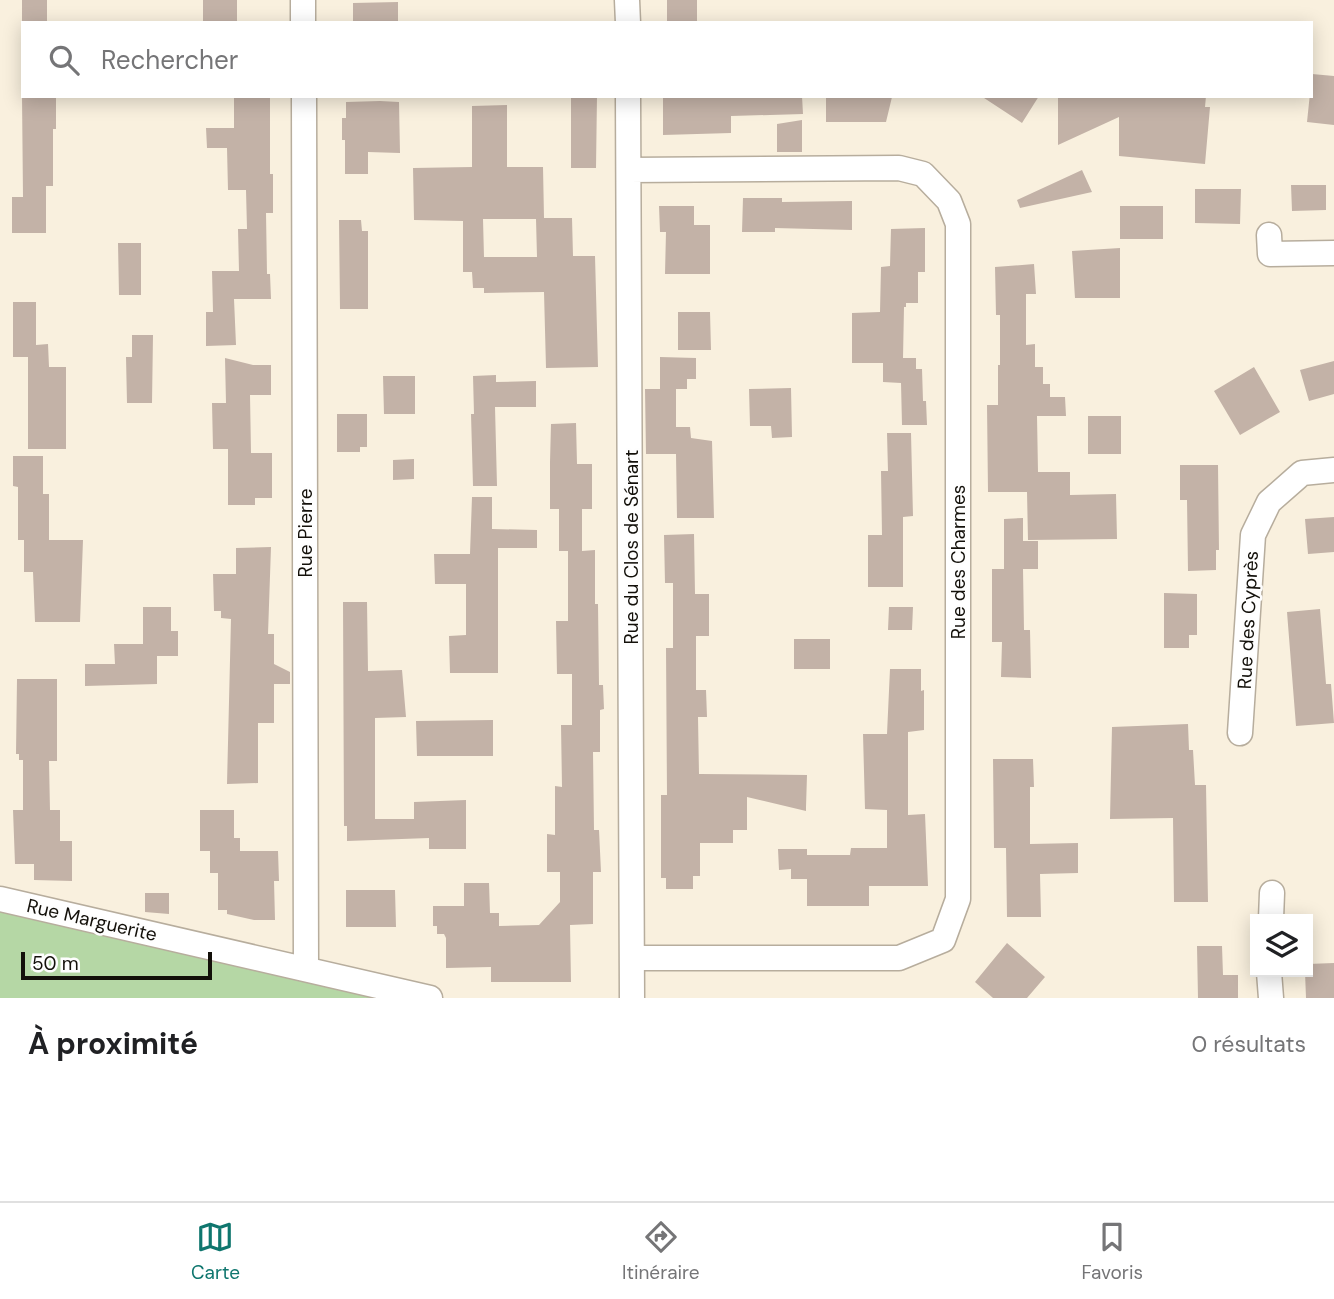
<!DOCTYPE html>
<html lang="fr">
<head>
<meta charset="utf-8">
<style>
  :root { --surface:#fff; --page:#f2f2f2; --text:#202124; --muted:#757577; --line:#e0e0e0; --accent:#0f766e }
  body { margin:0; font-family:"DM Sans",sans-serif; background:var(--page); color:var(--text) }
  .controls { position:absolute; right:21px; bottom:21px; display:grid; overflow:hidden; border-radius:0px; box-shadow:0 4px 18px #0003 }
  .controls button { width:63px; height:63px; display:grid; place-items:center; padding:0; border:0; border-bottom:2px solid var(--line); background:var(--surface); color:var(--text); font:35px sans-serif }
  .scale { position:absolute; left:21px; bottom:18px; width:191px; box-sizing:border-box; padding-left:7px; border:4px solid #13100a; border-top:0; font-size:19px; line-height:24px; white-space:nowrap; color:#13100a; -webkit-text-stroke:5px #fefefe; paint-order:stroke }
  .list { margin:0; padding:0; list-style:none }
  h2 { display:flex; justify-content:space-between; align-items:center; height:91px; margin:0; padding:0 28px; font-size:30px }
  h2 small { font-size:23px; font-weight:400; color:var(--muted) }
  .icon { flex:none; width:38px; height:38px; fill:none; stroke:currentColor; stroke-width:2; stroke-linecap:round; stroke-linejoin:round }
  .map { position:relative; flex:none; width:1334px; height:998px; overflow:hidden }
  .search { position:absolute; background:var(--surface); box-shadow:0 4px 18px #0003; left:21px; right:21px; top:21px; height:77px; display:flex; align-items:center; gap:18px; box-sizing:border-box; padding:0 24px; border-radius:0px; color:var(--muted); font-size:26px }
  .sheet { height:203px; background:var(--surface) }
  nav { display:flex; justify-content:space-around; align-items:center; box-sizing:border-box; height:98px; border-top:2px solid var(--line); background:var(--surface); font-size:19px; color:var(--muted) }
  nav a { display:grid; justify-items:center; gap:4px }
  nav .on { color:var(--accent) }
  .map>svg:first-child { display:block }
  .green { fill:#b5d7a5 }
  .building { fill:#c3b2a7; fill-rule:evenodd }
  .lines { fill:none; stroke-linecap:round; stroke-linejoin:round }
  .minor-casing { stroke:#b7ad9d; stroke-width:27 }
  .minor { stroke:#fff; stroke-width:24 }
  .labels { text-anchor:middle; dominant-baseline:central; stroke-width:5; stroke-linejoin:round; paint-order:stroke }
  .street-label { font-size:19px; fill:#13100a; stroke:#fefefe }
</style>
</head>
<body>
<div class="map">
<svg width="1334" height="998" viewBox="0 0 1334 998">
  <rect width="100%" height="100%" fill="#f9f0de"/>
  <!-- green -->
  <path class="green" d="M0,907L373,998H0Z"/>
  <!-- building -->
  <path class="building" d="M22,0H47V23H22Z
    M203,0H237V22H203Z
    M667,0H697V22L667,23Z
    M398,2V23H353V3Z
    M1312,74L1334,76V125L1307,122Z
    M22,96H56V129H53V186H46V233H12V197H23Z
    M234,96H270V174H273V213H266L267,274H270L271,299H234L236,345L206,346V312H213L212,271H239L238,229H247L246,190H228L227,148H207L206,128H234Z
    M571,96H597L596,168H571Z
    M663,96H802L803,114L731,116V133L663,135Z
    M826,96L892,97L886,122H826Z
    M981,96H1039L1022,123Z
    M1058,96H1206L1205,107H1210L1205,164L1119,156V117L1058,145Z
    M380,101L399,102L400,153L368,152V174H345V140H342V118H346V102Z
    M507,105V167H543L544,218H572L573,256H595L598,367L546,368L544,292L484,293V288H473L472,272H463V221L414,220L413,168L472,167V106ZM483,219H536L537,257H484Z
    M802,120V152H777V124Z
    M1082,170L1092,192L1020,208L1017,200Z
    M1291,185H1326V210L1292,211Z
    M1195,189H1241L1240,224L1195,223Z
    M743,198H782V202L852,201V230L775,228V232H742Z
    M659,206H694V225H710V274H665L666,232H660Z
    M1120,206H1163V239H1120Z
    M339,220H361L362,231H368V309H340Z
    M925,228V272H918V303H906V307H904L903,358H916V369H922L923,401H926L927,425H902L901,383L883,382V363H852V313L880,312L881,267L890,266L891,229Z
    M118,243H141V295H119Z
    M1120,248V298H1075L1072,251Z
    M1034,264L1036,294H1026V345L1035,344V367H1043V384H1050V397H1065L1066,416H1037L1038,472H1070V495L1116,494L1117,539L1028,540L1027,492H988L987,405H998V365H1000V315H996L995,267Z
    M13,302H36V345L48,344L49,367H66V449H28V357H13Z
    M678,312H710L711,350H678Z
    M132,335H153L152,403H127L126,357H132Z
    M660,357L696,358V379H687V389H676V427H690L691,438L712,441L714,518H677L676,454H646L645,389H666H660Z
    M225,358L253,365H271V395H250L251,453H272V498H255V505H228V449H213L212,403H226Z
    M1334,361V394L1309,401L1300,370Z
    M1254,367L1280,412L1240,435L1214,391Z
    M496,375V382L536,381V407H495L497,486H473L471,414H474L473,376Z
    M383,376H415V414H384Z
    M791,388L792,437L772,438L771,426H750L749,389Z
    M337,414H367V447H360V452H337Z
    M1088,416H1121V454H1088Z
    M576,423L577,464H592V509H582V551L595,550V604H598L599,685H603L604,709L600,710V752H593L594,830H599L601,872H593V924L570,925L571,982H491V967L446,968V938L444,934H437V926H433V906H464V883H489L490,913H499V926L539,925L560,902V872H547V834L555,835V786L562,787L561,725H572V674H557L556,621H568V551H559V509H550V462L551,424Z
    M887,433H911L913,516L903,517V587H868V535H882L881,471H888Z
    M13,456H43V494H49V540H83L80,622H35L33,572H24V540H18V487L13,486Z
    M414,459V479L393,480V460Z
    M1180,465H1218L1219,550H1216V570L1188,571L1187,500H1180Z
    M472,497H492V529L537,530V548H498V673H450L449,636L466,635V584H435L434,554H470Z
    M1334,517V552L1308,554L1305,519Z
    M1023,518V541H1038V569H1023L1024,630H1030L1031,678L1001,677L1002,642H992V569H1004V519Z
    M694,534L695,594H709V636H696V690H706L707,717H698L699,774L807,775L806,807V811L747,797V830H733V843H700V876H693V889H666V878H661V795H667L666,648H673V583H665L664,535Z
    M271,547L268,634H274V664L290,672V684H274V723H258V783L227,784L231,619L221,618V611H214L213,574H236V548Z
    M1164,593L1197,594V635H1189V648H1164Z
    M343,602H367L368,671L402,670L406,717L375,718V819H414V802L466,800V849H429V838L347,841V826H344Z
    M143,607H171V631H178V656H157V684L85,686V664H115L114,644H143Z
    M889,607H913L912,630H888Z
    M1320,609L1326,684H1331L1334,723L1296,726L1287,612Z
    M794,639H830V669H794Z
    M890,669H921V691L924,690V730L908,732V815L925,814L928,886H869V906H807V879H791V869L779,870L778,849H807V855H850L851,848H887V810L865,809L863,734H887Z
    M17,679H57V761H49L50,810H60V841H72V881L34,880V864H15L13,810H23V760H19V754H16Z
    M493,720V756H417L416,721Z
    M1188,724L1189,750H1193L1195,785H1206L1208,902H1174L1173,818L1110,819L1112,727Z
    M993,759H1033L1034,787H1030V844L1078,843V873L1040,874L1041,917H1007L1006,848H994Z
    M200,810H234V838H240V851H278L279,881H274L275,920H254L227,914V910H218V873H210V851H200Z
    M346,890H395L396,927H346Z
    M145,893H169V914L145,912Z
    M1007,943L1045,977L1027,998H993L975,982Z
    M1197,946H1222L1223,975H1238V998H1198Z
    M1334,963V998H1306L1305,972H1308V964Z"/>
  <g class="lines">
    <!-- minor casing -->
    <g class="minor-casing">
      <path id="minor" d="M303,0V23
        M627,0L628,23
        M304,96L306,969
        M628,96L632,998
        M629,170L899,168L923,174L949,201L958,224V899L943,940L899,958H632
        M1269,235L1270,254L1334,253
        M1240,733L1253,535L1269,502L1302,473L1334,470
        M0,899L430,998
        M1271,919L1272,893
        M1269,972L1271,998"/>
    </g>
    <!-- minor -->
    <use href="#minor" class="minor"/>
  </g>
  <g class="labels">
    <!-- street labels -->
    <g class="street-label">
      <text transform="translate(305 533) rotate(-90)">Rue Pierre</text>
      <text transform="translate(631 547) rotate(-90)">Rue du Clos de Sénart</text>
      <text transform="translate(958 562) rotate(-90)">Rue des Charmes</text>
      <text transform="translate(1248 620) rotate(-87)">Rue des Cyprès</text>
      <text transform="translate(92 920) rotate(13)">Rue Marguerite</text>
    </g>
  </g>
</svg>
<div class="controls">
<button><svg class="icon" aria-label="layers" viewBox="0 0 24 24"><path d="M12 4l9 5-9 5-9-5zM3 14l9 5 9-5"/></svg></button>
</div>
<div class="scale">50 m</div>
<div class="search"><svg class="icon" aria-label="search" viewBox="0 0 24 24"><circle cx="10" cy="10" r="6"/><path d="M15 15l6 6"/></svg>Rechercher</div>
</div>
<section class="sheet">
<h2>À proximité<small>0 résultats</small></h2>
<ul class="list">
</ul>
</section>
<nav>
<a class="on"><svg class="icon" aria-label="map" viewBox="0 0 24 24"><path d="M3 6l6-2 6 2 6-2v14l-6 2-6-2-6 2zM9 4v14M15 6v14"/></svg>Carte</a>
<a><svg class="icon" aria-label="directions" viewBox="0 0 24 24"><path d="M12 3l9 9-9 9-9-9zM9 14v-3h6M13 9l2 2-2 2"/></svg>Itinéraire</a>
<a><svg class="icon" aria-label="saved" viewBox="0 0 24 24"><path d="M7 4h10v16l-5-4-5 4z"/></svg>Favoris</a>
</nav>
</body>
</html>
